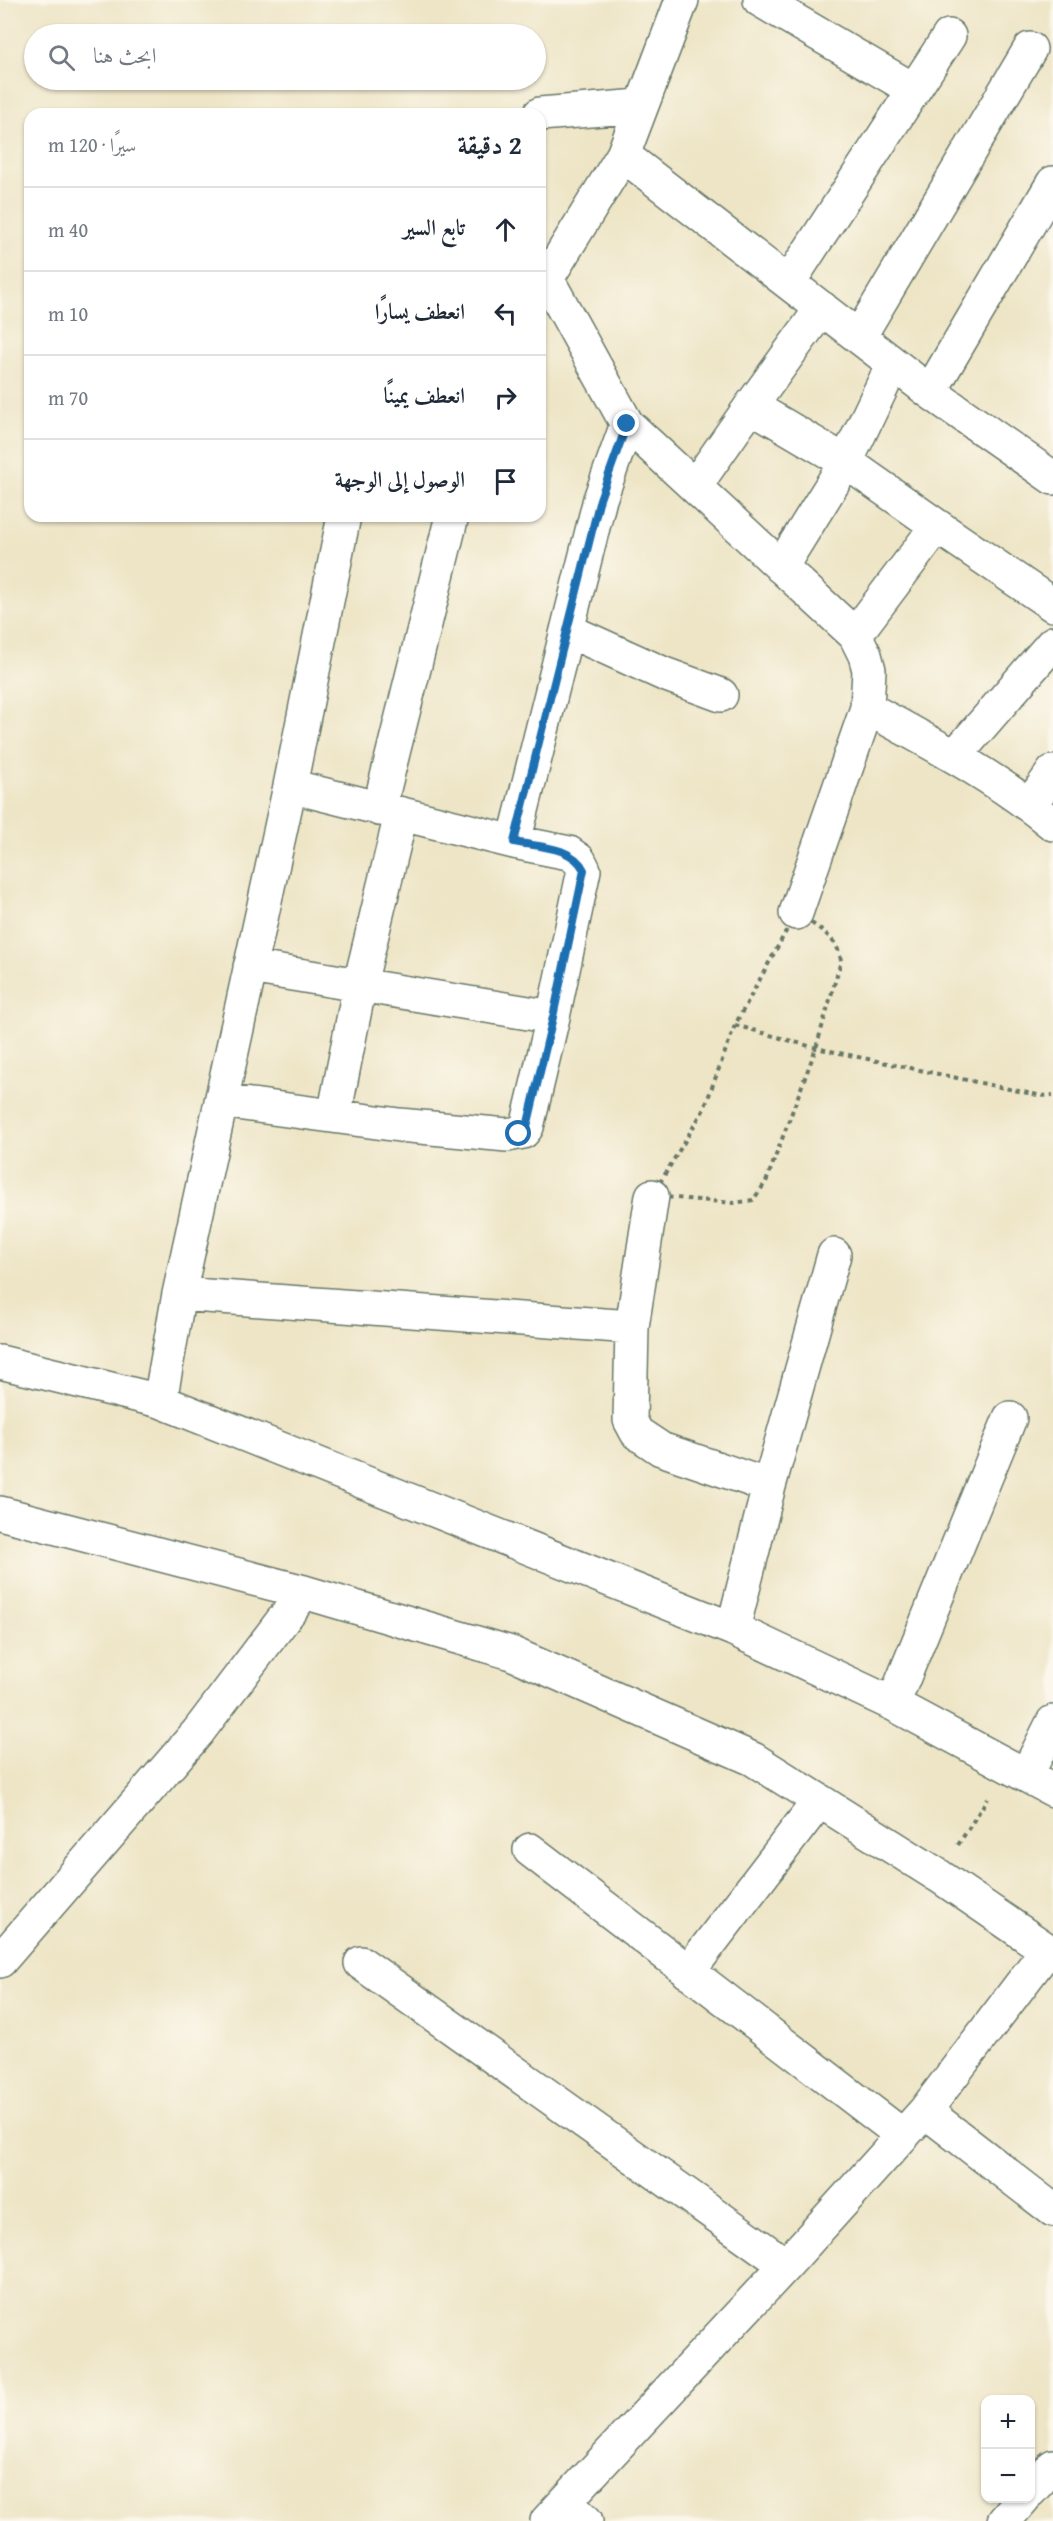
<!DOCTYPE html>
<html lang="ar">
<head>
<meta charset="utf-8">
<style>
  :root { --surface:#fff; --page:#f6f6f7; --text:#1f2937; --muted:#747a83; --line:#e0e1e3 }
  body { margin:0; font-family:"Gentium Book Plus",Amiri,serif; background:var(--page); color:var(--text); direction:rtl }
  .controls { position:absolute; right:18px; bottom:18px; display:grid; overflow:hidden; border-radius:12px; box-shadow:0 2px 4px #0004 }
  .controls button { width:54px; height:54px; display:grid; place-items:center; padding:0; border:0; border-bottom:2px solid var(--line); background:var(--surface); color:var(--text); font:30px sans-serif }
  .stop { position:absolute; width:18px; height:18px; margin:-14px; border:4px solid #1f6fb2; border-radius:50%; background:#fff }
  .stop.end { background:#1f6fb2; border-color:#fff; box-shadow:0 2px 6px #0008 }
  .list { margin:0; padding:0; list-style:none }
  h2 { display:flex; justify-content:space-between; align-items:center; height:78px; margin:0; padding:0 24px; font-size:26px }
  h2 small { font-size:20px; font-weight:400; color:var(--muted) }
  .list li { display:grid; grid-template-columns:39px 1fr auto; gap:18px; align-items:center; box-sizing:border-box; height:84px; padding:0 24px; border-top:2px solid var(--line) }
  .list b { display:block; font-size:22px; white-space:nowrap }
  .list em { font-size:20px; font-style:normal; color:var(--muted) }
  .icon { flex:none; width:33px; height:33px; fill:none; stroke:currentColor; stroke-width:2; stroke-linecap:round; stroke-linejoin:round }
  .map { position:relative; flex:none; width:1053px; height:2521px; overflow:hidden; direction:ltr }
  .search { position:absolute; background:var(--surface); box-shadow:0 2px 4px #0004; left:24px; top:24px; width:522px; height:66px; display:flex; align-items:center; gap:15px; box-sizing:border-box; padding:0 21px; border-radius:33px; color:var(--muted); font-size:22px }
  .panel { position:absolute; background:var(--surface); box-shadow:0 2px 4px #0004; left:24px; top:108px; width:522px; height:414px; border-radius:18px; direction:rtl }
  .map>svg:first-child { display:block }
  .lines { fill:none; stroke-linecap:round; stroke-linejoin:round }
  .street-casing { stroke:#677867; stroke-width:36 }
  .path { stroke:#677867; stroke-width:4; stroke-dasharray:4.5 4.5; stroke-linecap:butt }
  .street { stroke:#fff; stroke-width:33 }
  .route { stroke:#1f6fb2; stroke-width:8 }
</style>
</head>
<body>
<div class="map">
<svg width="1053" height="2521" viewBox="0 0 1053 2521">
  <rect width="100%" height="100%" fill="#fbf7ec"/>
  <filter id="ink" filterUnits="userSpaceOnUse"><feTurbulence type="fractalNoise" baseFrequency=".0167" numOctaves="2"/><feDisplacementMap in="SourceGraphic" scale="12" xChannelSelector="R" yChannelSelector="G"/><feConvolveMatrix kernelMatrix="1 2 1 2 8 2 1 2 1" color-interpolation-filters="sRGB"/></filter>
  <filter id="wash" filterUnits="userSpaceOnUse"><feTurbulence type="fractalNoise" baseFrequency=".008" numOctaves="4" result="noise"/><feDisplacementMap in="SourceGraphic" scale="24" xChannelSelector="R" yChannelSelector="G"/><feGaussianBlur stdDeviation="1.35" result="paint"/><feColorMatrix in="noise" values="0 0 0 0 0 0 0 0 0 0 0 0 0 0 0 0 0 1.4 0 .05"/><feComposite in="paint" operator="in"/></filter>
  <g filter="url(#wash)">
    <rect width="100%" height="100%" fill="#eee5c6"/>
  </g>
  <g filter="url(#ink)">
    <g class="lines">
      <!-- street casing -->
      <g class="street-casing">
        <path id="street" d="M760,0L914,90
          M540,114L640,106
          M623,155L930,392L1053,478
          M546,277L627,424L855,635L865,655L869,670L867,708L796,913
          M789,282L949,36
          M540,290L623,155L682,0
          M822,308L751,406L846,462L937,526L855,635
          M859,337L1030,49
          M930,392L1053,183
          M695,486L751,406
          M937,526L1053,605
          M781,567L846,462L893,364
          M567,630L664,674L721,695
          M867,708C931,743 996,777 1053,824
          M955,756L1053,643
          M1030,805L1053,772
          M379,809L452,516
          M514,842L600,499L627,424
          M250,967L553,1017
          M221,1101L399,1125L507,1135L523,1132L527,1127L553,1017L584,870L579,860L569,853L514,842L290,786
          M334,1116L360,984L401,815
          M652,1196L632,1327L630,1420L637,1433L661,1449L769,1486
          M179,1294L632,1327
          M0,1362L160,1401L733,1629L893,1704L1053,1790
          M160,1401L179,1294L290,786L344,516
          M0,1513L304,1592L511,1653L753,1759L939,1876L1053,1954
          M733,1629L769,1486L834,1255
          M893,1704L1010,1418
          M1027,1774L1053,1722
          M530,1850L902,2135
          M0,1961L198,1732L304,1592
          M361,1963L786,2265
          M688,1972L819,1801
          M925,2111L1053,2210
          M1030,2491L1053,2466
          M565,2502L586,2521
          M547,2521L786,2265L925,2111L1047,1950
          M1004,2521L1024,2498"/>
      </g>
      <!-- path -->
      <path class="path" d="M796,913C816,927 838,936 841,961L816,1048L766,1182L753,1200L734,1203L652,1196L704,1109L735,1025Z
        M735,1025L816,1048L1042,1096L1053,1095
        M958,1845L988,1798"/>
      <!-- street -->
      <use href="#street" class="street"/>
    </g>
  </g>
  <g class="lines" filter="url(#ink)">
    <!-- route -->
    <path class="route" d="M519,1134L527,1127L553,1017L584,870C572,846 538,847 514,842L600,499L627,424"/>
  </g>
</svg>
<div class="controls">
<button>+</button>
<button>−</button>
</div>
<div class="stop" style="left:519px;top:1134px"></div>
<div class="stop end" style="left:627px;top:424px"></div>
<div class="search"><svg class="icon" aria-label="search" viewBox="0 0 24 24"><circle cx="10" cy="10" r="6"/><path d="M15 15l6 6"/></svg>ابحث هنا</div>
<section class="panel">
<h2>2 دقيقة<small>سيرًا · 120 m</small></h2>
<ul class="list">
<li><svg class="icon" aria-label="ahead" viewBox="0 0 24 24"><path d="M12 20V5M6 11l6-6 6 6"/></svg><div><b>تابع السير</b></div><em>40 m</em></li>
<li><svg class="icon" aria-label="left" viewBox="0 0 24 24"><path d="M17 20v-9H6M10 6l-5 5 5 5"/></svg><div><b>انعطف يسارًا</b></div><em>10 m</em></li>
<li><svg class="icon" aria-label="right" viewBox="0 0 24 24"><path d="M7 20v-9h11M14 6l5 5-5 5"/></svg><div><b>انعطف يمينًا</b></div><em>70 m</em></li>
<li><svg class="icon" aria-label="arrive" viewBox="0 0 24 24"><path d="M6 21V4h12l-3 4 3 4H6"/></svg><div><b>الوصول إلى الوجهة</b></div></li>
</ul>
</section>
</div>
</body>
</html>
